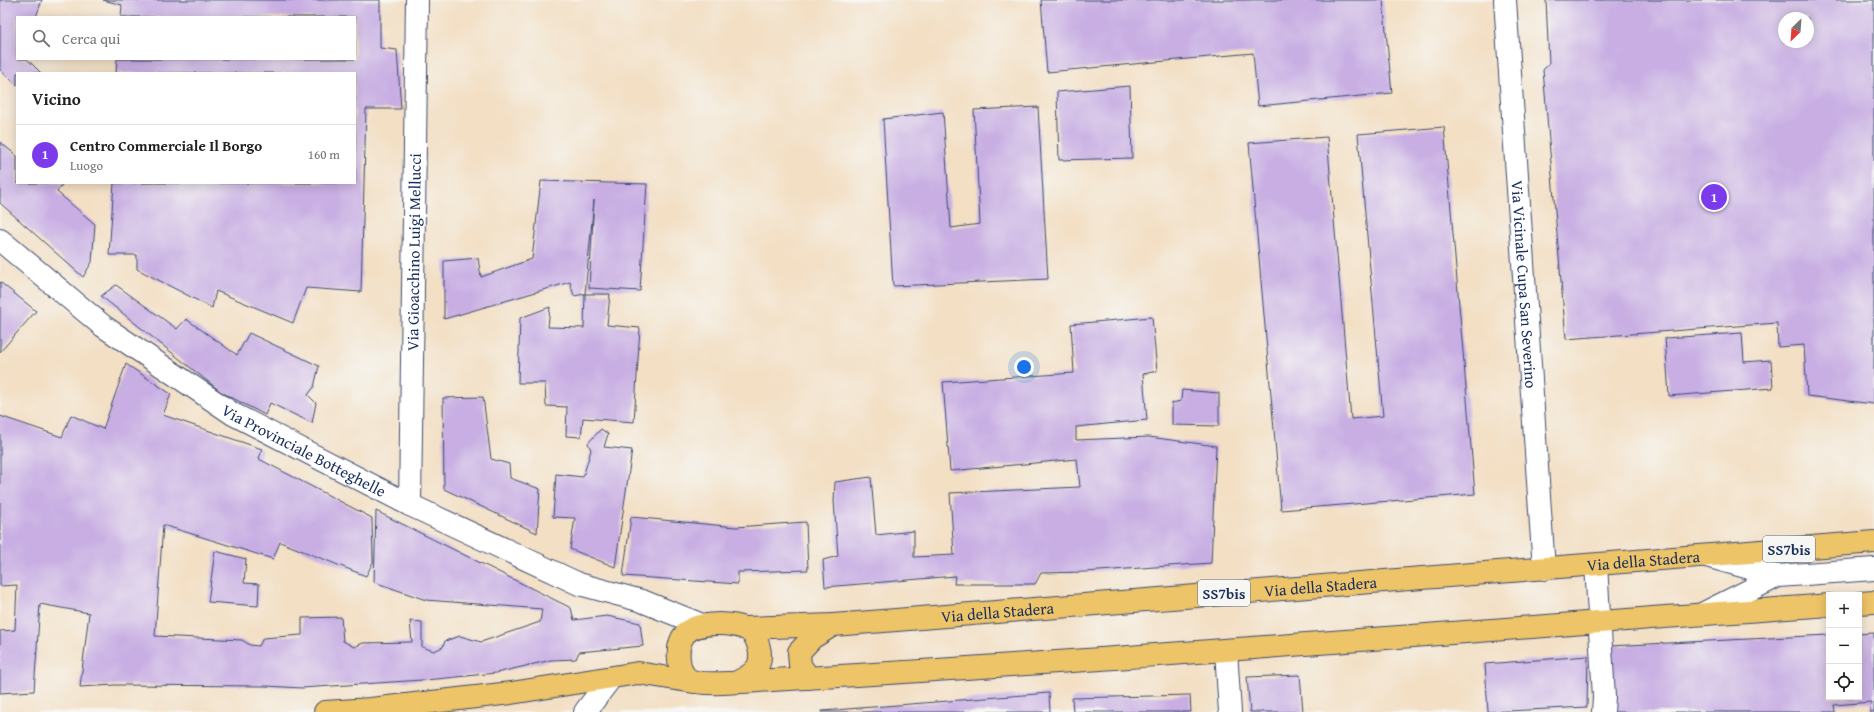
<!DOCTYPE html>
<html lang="it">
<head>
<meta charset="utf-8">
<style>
  :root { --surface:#fff; --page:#f2f2f2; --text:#202124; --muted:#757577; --line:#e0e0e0; --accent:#7c3aed }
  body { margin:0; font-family:"Gentium Book Plus",serif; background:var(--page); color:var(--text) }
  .controls { position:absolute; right:12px; bottom:12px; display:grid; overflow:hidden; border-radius:0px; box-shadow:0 2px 10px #0003 }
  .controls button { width:36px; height:36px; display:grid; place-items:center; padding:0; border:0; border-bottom:1px solid var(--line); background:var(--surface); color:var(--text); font:20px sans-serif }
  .compass { position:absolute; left:1778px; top:12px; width:36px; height:36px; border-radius:50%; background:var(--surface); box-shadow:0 2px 10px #0003; rotate:205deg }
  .you { position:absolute; left:1024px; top:367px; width:14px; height:14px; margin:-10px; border:3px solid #fff; border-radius:50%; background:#1a73e8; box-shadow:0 0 0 6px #1a73e833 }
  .badge { display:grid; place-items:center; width:26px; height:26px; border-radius:50%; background:var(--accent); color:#fff; font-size:13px; font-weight:700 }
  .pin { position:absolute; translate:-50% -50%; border:2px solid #fff; box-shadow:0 1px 4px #0006 }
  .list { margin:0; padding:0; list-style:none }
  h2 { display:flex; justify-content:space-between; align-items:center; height:52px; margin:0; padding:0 16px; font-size:17px }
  h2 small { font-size:13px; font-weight:400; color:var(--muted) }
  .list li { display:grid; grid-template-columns:26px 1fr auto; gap:12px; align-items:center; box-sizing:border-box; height:60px; padding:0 16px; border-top:1px solid var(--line) }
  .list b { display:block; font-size:15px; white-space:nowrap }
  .list p { margin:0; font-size:13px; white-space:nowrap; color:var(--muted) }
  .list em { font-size:13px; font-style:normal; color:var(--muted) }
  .icon { flex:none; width:22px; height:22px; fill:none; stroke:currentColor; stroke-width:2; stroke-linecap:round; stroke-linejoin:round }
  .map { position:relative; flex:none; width:1874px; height:712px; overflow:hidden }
  .search { position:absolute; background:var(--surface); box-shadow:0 2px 10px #0003; left:16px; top:16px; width:340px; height:44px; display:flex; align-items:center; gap:10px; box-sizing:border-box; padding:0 14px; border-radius:0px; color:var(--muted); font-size:15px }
  .panel { position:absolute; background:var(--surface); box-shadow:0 2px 10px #0003; left:16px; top:72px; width:340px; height:112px; border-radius:0px }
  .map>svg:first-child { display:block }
  .building { fill:#c8aee3; fill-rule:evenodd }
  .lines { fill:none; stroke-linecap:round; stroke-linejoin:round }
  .minor-casing { stroke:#3b496d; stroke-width:24 }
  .major-casing { stroke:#3b496d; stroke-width:24 }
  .minor { stroke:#fff; stroke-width:22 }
  .major { stroke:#eec469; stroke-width:22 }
  .labels { text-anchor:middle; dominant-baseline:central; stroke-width:4; stroke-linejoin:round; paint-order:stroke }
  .shield { fill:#f6f6f2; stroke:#5d6b8a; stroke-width:1 }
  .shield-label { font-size:15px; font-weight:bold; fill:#1b2f5e }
  .street-label { font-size:16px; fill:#1b2f5e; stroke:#f6f6f2 }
</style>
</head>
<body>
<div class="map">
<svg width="1874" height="712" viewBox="0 0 1874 712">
  <rect width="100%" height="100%" fill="#f6f6f2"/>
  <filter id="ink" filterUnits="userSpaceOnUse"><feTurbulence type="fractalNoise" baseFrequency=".025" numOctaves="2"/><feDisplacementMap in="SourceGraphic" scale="8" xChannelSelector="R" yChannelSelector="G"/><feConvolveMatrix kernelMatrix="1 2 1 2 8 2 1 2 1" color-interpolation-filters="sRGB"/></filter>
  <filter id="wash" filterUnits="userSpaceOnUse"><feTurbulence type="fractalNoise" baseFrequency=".012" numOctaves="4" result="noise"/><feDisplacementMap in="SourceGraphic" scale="16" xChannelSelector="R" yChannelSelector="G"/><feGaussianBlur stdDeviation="0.9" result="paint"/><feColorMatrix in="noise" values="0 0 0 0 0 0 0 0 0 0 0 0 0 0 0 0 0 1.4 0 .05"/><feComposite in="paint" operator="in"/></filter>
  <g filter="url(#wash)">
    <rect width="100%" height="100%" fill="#f3dfc4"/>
    <g id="blocks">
      <!-- building -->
      <path class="building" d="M0,0H42L36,17H17V59H27L41,73H17V85L0,70Z
        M103,0H380V48L397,50L401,109H366L361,292L306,288L293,323L216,291L212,308L137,269V255H109L114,183H355V73H116L117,59H355V17H121L122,5Z
        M1041,0H1383L1392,93L1258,106L1253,53L1047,72Z
        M1546,0H1874V404L1807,396L1804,345L1778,347L1777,323L1566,339L1543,70L1549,64ZM1784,18H1808V42H1784Z
        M1130,86L1132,158L1059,160L1057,92Z
        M1038,107L1048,279L893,286L883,119L943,112L951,228L980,224L974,110Z
        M1444,127L1475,494L1281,510L1249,143L1327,137L1351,419L1383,416L1358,134Z
        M0,142L17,156V183H63L57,192L95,224L92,262L83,277L0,203Z
        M541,181L647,184L640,291L589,288L594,200L585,294L574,296L570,282L444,319V261L478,258L481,277L532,259Z
        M0,282L36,311L0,352Z
        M116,285L177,329L186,319L237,355L249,333L319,366L314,387L308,395L316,403L312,423L270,403L265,415L221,392L101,296Z
        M585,294H610L607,325L640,328L634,422L583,418L581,437L566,436L567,407L546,406L545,383H518L520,318L550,307L548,327L584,328Z
        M1152,317L1157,371L1143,374L1147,420L1076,427V440L1149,437L1216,446L1211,563L1085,572L1041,573L1035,584H954L955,576L825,587L823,560L838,556L834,501L835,482L871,477L876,535L914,531V557L954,555L950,493L1080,487L1077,459L950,471L943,382L1074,373L1071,324Z
        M1742,333L1744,362L1771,360L1773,388L1669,396L1665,338Z
        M126,364L171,394L163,415L262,449L259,459L372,518L373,562L366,576L280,542L273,559L163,525L155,636L242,640L250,645L259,646L263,638L302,635V618L341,617L343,641L354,647L363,643L412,642L410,621L422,622V647L434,651L443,647L445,641L460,636L481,642L540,622L542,609L426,600L374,582L376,511L571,608L574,620L607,616L640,623L643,646L579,652L576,659L551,660L496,673L437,679L302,688L266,686L115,685L80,687L89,613L40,604L34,691L0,693V631L15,630L17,585L0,586V416L62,437L71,415L103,429Z
        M1182,390L1219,393V426L1172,425V403L1181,401Z
        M483,397L491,459L509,464L510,478L540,489L537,533L444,489L443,398Z
        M601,429L608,434L604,447L632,450L615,567L570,549L575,518L553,517L556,474L583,477L591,450L588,443Z
        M631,517L736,527L806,522L808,570L738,572V584L623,576Z
        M215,551L246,559L244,583L259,584L258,606L208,602Z
        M1874,633V712H1870L1871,702L1834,705L1835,712H1613L1609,646L1829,635V697H1859V634Z
        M1588,656L1587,707L1488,712L1485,664Z
        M1300,675L1303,712H1250L1247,677Z
        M1049,693L1050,712H822V711Z
        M1190,695L1191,712H1073L1072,698Z"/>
    </g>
  </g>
  <g filter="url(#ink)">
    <use href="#blocks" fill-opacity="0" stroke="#3b496d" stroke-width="1"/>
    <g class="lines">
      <!-- minor casing -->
      <g class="minor-casing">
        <g id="minor">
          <path id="s1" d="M1505,0L1544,569"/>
          <path id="s2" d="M0,240L103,326L233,414L410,505L579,584L642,601L702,625"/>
          <path id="s3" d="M410,505L417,0"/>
          <path d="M1706,556L1778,576L1874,569"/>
          <path d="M1596,565L1604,697L1603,712"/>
          <path d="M1702,614L1778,576"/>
          <path d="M1226,651L1230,712"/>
          <path d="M585,712L610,679"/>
        </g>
      </g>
      <!-- major casing -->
      <g class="major-casing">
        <g id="major">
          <path d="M1859,603L1874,602"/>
          <path id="s4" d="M744,628L833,625L1874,542"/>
          <path d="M809,678L800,665L799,652L812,638L833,625"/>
          <path d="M737,682C745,678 754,674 758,666C763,655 758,636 748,630C733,622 696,621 685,634C679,641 678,651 679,660C680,669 684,678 692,681C704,686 757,681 772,680C1125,660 1477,630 1829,605"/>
          <path d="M325,712L371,709L511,693L638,673L694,682"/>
        </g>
      </g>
      <!-- minor -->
      <use href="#minor" class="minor"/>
      <!-- major -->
      <use href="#major" class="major"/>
    </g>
  </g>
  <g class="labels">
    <!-- shield labels -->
    <g class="shield">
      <rect x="1763" y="536" width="52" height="26" rx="3"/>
      <rect x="1198" y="580" width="52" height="26" rx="3"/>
    </g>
    <g class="shield-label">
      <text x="1789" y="549">SS7bis</text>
      <text x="1224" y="593">SS7bis</text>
    </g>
    <!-- street labels -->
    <g class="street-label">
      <text stroke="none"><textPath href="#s3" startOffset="253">Via Gioacchino Luigi Mellucci</textPath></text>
      <text stroke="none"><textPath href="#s1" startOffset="285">Via Vicinale Cupa San Severino</textPath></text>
      <text stroke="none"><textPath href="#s2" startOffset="371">Via Provinciale Botteghelle</textPath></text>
      <text stroke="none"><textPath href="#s4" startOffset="902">Via della Stadera</textPath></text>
      <text stroke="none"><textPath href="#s4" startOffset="578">Via della Stadera</textPath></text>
      <text stroke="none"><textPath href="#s4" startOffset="254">Via della Stadera</textPath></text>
    </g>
  </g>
</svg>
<div class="controls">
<button>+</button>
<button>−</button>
<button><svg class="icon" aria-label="locate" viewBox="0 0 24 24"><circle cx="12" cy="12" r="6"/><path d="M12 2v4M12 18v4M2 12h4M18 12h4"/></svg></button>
</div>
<svg class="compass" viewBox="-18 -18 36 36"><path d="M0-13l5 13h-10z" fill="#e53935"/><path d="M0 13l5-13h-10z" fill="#757577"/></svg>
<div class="you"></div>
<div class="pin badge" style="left:1714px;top:197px">1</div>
<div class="search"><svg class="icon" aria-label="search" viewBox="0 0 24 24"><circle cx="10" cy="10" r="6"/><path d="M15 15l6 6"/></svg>Cerca qui</div>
<section class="panel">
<h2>Vicino<small></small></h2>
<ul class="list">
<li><span class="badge">1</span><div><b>Centro Commerciale Il Borgo</b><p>Luogo</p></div><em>160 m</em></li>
</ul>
</section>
</div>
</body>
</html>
